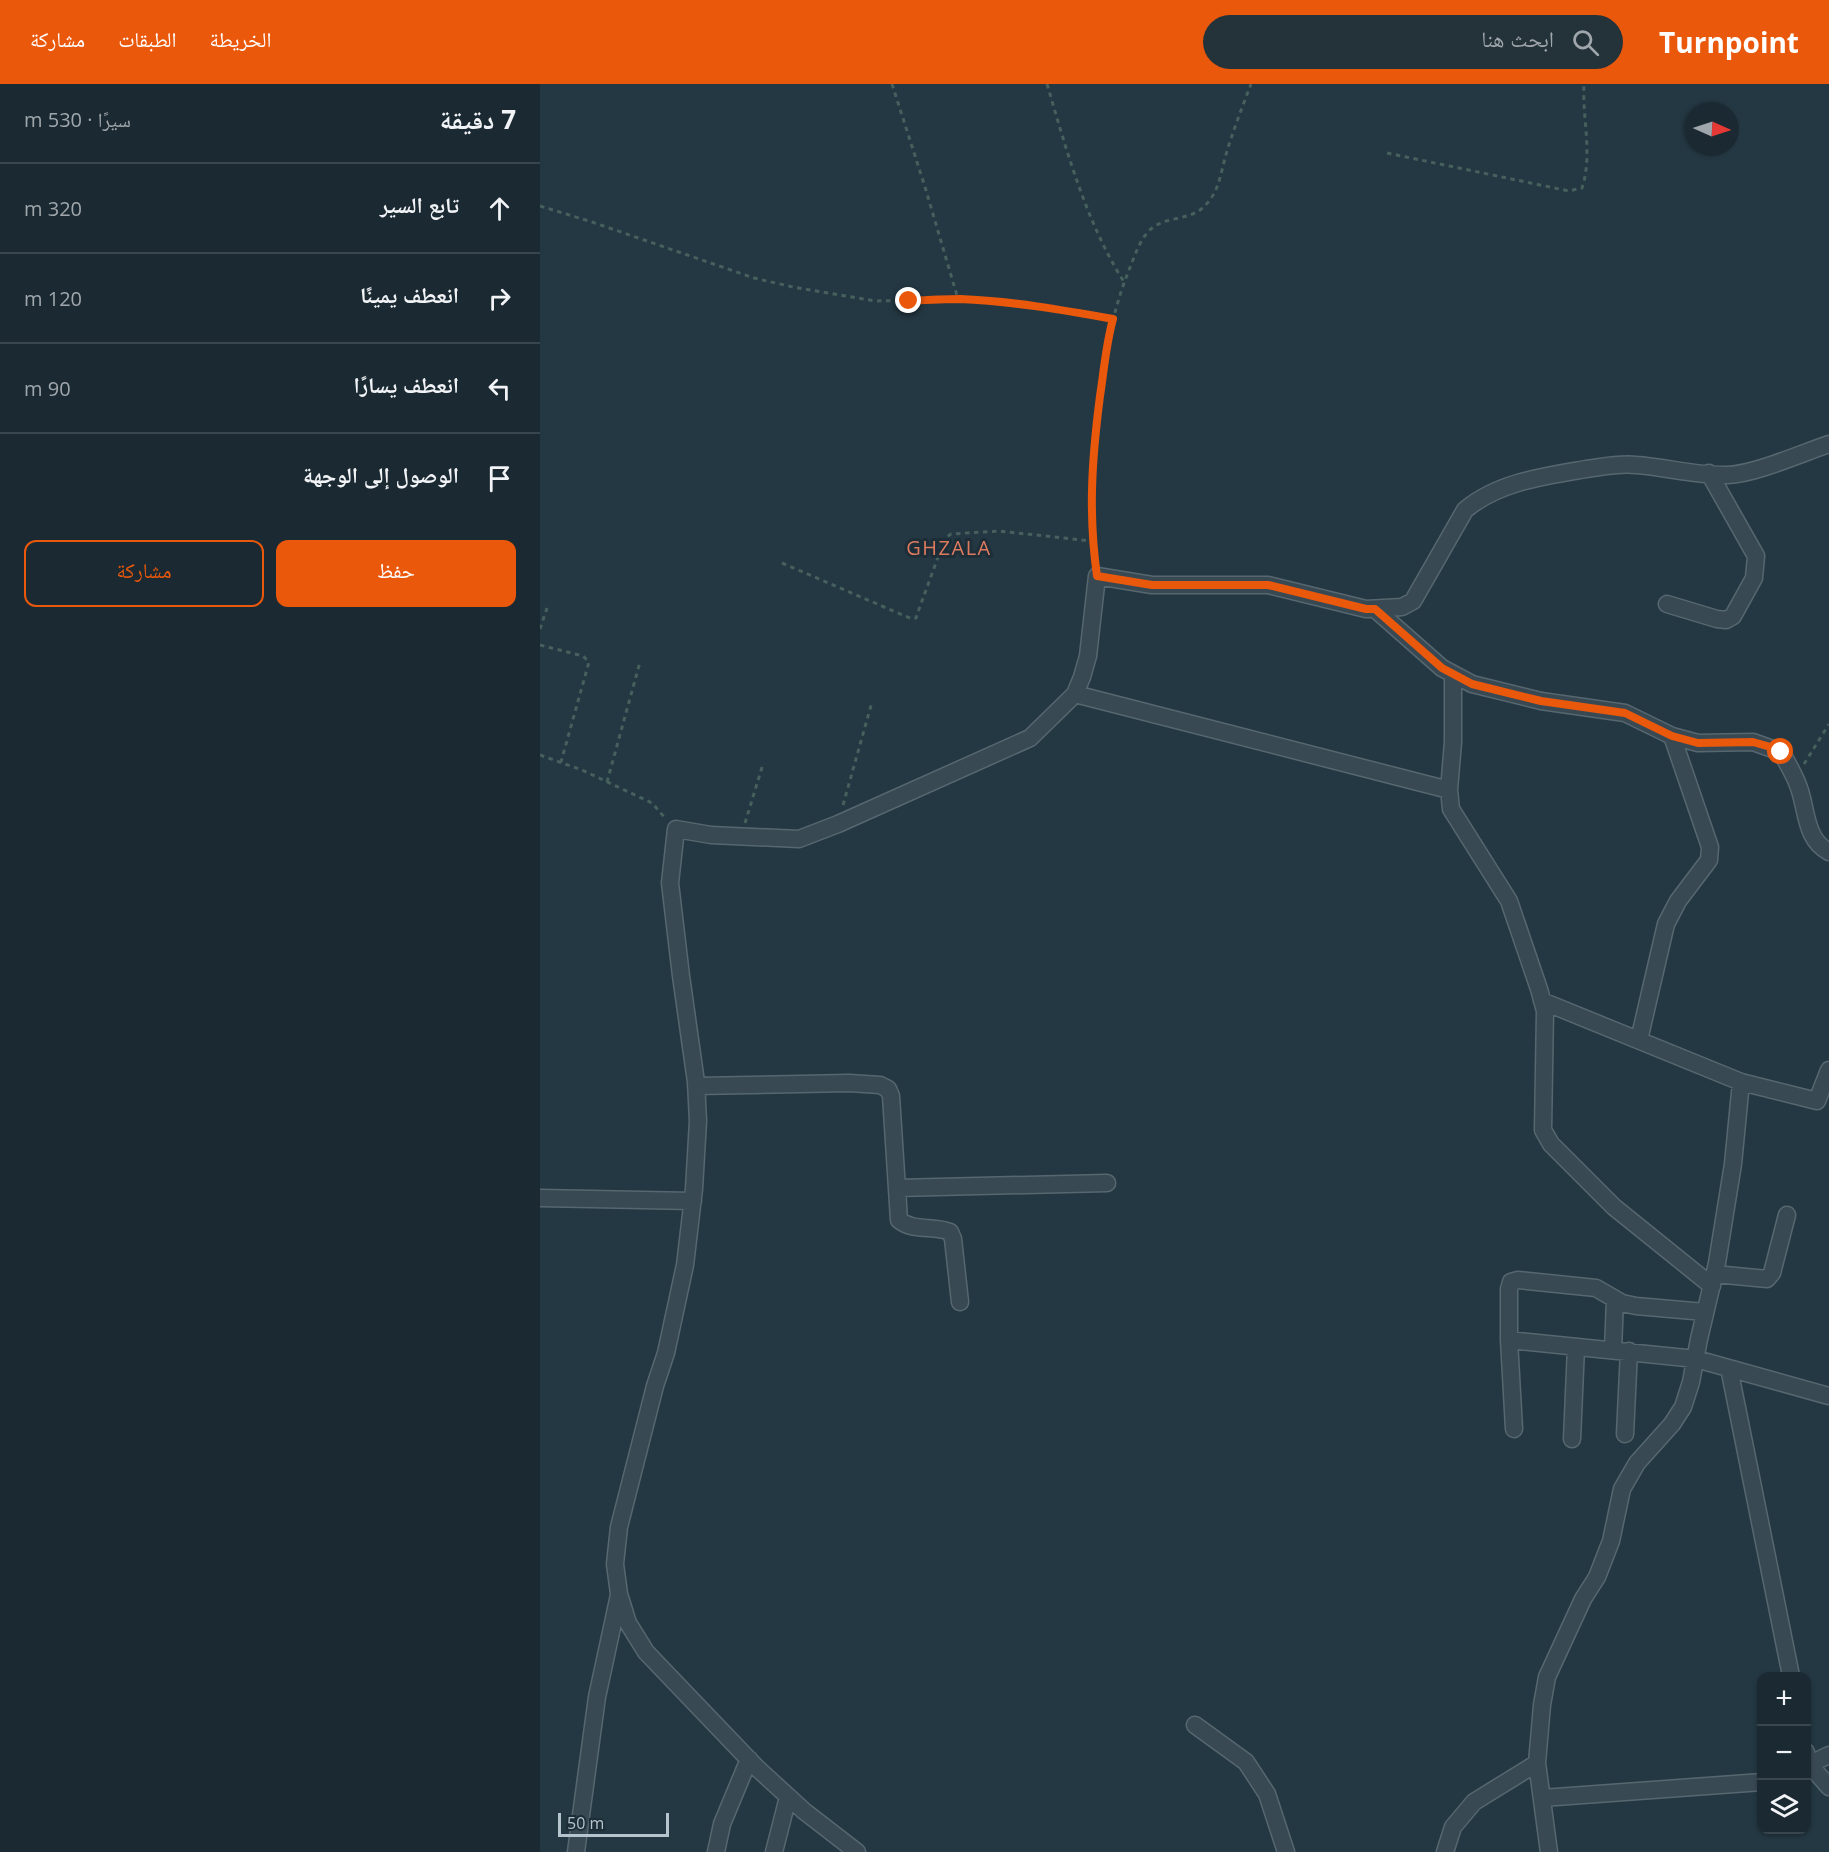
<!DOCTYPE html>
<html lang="ar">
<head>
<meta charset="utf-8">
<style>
  :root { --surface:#1b2a32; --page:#24323a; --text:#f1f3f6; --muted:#a0a7ac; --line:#39464d; --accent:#ea580c }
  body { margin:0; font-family:"Open Sans","Noto Naskh Arabic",sans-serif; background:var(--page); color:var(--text); direction:rtl }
  .controls { position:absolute; right:18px; bottom:18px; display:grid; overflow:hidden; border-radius:12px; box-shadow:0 2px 4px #0004 }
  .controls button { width:54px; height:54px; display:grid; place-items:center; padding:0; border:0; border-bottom:2px solid var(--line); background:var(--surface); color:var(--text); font:30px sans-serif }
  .compass { position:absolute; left:1145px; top:18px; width:54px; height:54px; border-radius:50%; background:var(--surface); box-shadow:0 2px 4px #0004; rotate:93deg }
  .scale { position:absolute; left:18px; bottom:15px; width:111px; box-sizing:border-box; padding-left:6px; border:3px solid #b6c4cd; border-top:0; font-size:16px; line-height:21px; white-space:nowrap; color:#b6c4cd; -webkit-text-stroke:4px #1d2e38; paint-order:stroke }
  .stop { position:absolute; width:18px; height:18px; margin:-14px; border:4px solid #ea580c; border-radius:50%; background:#fff }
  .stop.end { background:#ea580c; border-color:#fff; box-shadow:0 2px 6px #0008 }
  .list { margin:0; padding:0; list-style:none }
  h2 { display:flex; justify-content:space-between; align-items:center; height:78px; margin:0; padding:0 24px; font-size:26px }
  h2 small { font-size:20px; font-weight:400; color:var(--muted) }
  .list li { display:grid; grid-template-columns:39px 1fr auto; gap:18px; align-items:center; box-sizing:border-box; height:90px; padding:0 24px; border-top:2px solid var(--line) }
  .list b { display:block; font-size:22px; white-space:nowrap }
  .list em { font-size:20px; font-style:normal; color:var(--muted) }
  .actions { display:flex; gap:12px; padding:18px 24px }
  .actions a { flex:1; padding:14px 0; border:2px solid var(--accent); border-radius:12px; text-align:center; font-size:21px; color:var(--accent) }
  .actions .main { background:var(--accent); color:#fff }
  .icon { flex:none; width:33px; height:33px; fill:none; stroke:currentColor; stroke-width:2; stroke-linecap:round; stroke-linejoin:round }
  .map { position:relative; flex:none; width:1289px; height:1768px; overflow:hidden; direction:ltr }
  header { display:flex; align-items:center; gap:36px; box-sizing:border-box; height:84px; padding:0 30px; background:var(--accent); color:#fff }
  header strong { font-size:28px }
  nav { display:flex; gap:33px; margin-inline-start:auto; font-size:21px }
  .search { width:420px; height:54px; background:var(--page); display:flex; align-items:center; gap:15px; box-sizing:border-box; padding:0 21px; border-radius:33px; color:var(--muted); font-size:22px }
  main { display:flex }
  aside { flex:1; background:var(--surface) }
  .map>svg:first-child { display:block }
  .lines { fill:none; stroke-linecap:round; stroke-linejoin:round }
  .minor-casing { stroke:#576770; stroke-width:19 }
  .path { stroke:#45605d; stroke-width:3; stroke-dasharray:4.5 4.5; stroke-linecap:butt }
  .minor { stroke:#394953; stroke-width:16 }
  .route { stroke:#ea580c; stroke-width:8 }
  .labels { text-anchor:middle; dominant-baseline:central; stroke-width:6; stroke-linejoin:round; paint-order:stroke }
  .quarter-label { font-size:20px; letter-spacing:1.5px; fill:#de7b5f; stroke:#1d2e38 }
</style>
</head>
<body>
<header>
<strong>Turnpoint</strong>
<div class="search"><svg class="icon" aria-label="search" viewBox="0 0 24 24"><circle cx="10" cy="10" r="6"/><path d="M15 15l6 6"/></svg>ابحث هنا</div>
<nav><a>الخريطة</a><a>الطبقات</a><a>مشاركة</a></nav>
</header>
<main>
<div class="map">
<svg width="1289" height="1768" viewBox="0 0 1289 1768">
  <rect width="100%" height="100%" fill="#243843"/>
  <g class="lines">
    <!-- minor casing -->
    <g class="minor-casing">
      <path id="minor" d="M1127,520L1177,535L1186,536L1193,532L1214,494L1216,472L1169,389
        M835,525L902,584L932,600L1001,617L1085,629L1132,652L1158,659L1213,658L1241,668C1248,680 1256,693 1260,707C1267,729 1266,756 1289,768
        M913,590V658L909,706L911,725L969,817L999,905L1005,927L1003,1046L1011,1060L1074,1123L1172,1202
        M535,610L909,706
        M1002,917L1201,998
        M1099,956L1126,840L1138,817L1169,776L1170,763L1132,652
        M156,1002L309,999L340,1001L348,1005L351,1012L359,1136C374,1148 394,1141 410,1148L413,1155L420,1218
        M357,1104L567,1099
        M0,1114L153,1117
        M1175,1190L1227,1195L1232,1189L1247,1131
        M969,1256L1156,1275L1289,1312
        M1073,1266L1075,1215
        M1189,1284L1251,1592
        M974,1345L969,1256V1205L971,1198L978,1196L1056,1204L1082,1219L1096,1222L1165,1228
        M1085,1350L1089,1267
        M1032,1355L1036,1263
        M655,1641L706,1678L727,1710L746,1768
        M1266,1668L1269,1680L1289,1703
        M1266,1682L1289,1671
        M1002,1714L1222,1698
        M36,1768L57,1613L79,1511
        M176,1768L182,1740L209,1675
        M234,1768L248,1713
        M317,1768L264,1727L217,1684L106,1568L88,1539L79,1510L75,1480L79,1443L115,1302L126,1269L145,1181L154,1105L158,1037L156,998L141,892L130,799L136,745L171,751L259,755L298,740L490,654L535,610L542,593L548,572L557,492L612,501H728L826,525L862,523L873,517L925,426C958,398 1005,392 1046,385C1062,383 1079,379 1096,381C1126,383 1157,392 1188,391C1215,390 1262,369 1289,360
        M905,1768L913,1743L934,1718L997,1679
        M1009,1768L997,1679L1002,1621L1007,1593L1043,1515L1057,1493L1071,1457L1082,1405L1097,1379L1132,1340L1143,1323L1151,1298L1159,1255L1177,1179L1193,1080L1201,998L1277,1017L1289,986"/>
    </g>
    <!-- path -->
    <path class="path" d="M352,0L385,103L418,215
      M507,0C527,68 546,138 584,198
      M847,69L1029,107L1042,104C1053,71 1042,34 1044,0
      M0,122L52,138L214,194L253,203L335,217L418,215L454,218L509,224L573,235
      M242,479L372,535L376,534L378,528L405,454L411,450L459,447L551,457
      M555,479C547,424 553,370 560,315C565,271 572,228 589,186C594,174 598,160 607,149C621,132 645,137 660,126C678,112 680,93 685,74C692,49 702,24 711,0
      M0,545L7,524
      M0,561L43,572L49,578L21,678
      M0,671L42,686L112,719L126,735
      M1264,680L1289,640
      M67,698L100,578
      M303,721L332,618
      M205,739L223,680"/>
    <!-- minor -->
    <use href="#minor" class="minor"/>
  </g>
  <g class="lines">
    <!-- route -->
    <path class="route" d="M369,217C386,216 403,215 420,215C471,217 523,226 573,235C566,260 564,286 560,312C552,374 548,429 557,492L612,501H728L826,525H835L902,584L932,600L1001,617L1085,629L1132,652L1158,659L1213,658L1227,662L1241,668"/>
  </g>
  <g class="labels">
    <!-- quarter labels -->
    <g class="quarter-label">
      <text x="409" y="463">GHZALA</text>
    </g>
  </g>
</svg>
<div class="controls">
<button>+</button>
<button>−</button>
<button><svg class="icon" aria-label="layers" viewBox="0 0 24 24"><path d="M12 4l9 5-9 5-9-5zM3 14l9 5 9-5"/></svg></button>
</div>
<svg class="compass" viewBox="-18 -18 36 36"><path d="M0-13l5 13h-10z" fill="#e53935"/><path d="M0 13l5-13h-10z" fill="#a0a7ac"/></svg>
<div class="scale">50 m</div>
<div class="stop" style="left:1241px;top:668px"></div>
<div class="stop end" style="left:369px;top:217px"></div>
</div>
<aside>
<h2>7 دقيقة<small>سيرًا · 530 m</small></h2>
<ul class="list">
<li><svg class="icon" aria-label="ahead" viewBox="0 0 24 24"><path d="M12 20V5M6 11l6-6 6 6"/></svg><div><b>تابع السير</b></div><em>320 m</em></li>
<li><svg class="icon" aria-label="right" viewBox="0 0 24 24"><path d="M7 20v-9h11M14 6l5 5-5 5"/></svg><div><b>انعطف يمينًا</b></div><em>120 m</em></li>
<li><svg class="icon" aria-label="left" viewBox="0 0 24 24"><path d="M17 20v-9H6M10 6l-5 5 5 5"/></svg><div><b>انعطف يسارًا</b></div><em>90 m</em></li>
<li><svg class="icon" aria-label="arrive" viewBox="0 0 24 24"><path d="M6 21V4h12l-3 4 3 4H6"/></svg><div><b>الوصول إلى الوجهة</b></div></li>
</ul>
<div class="actions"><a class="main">حفظ</a><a>مشاركة</a></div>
</aside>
</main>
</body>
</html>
